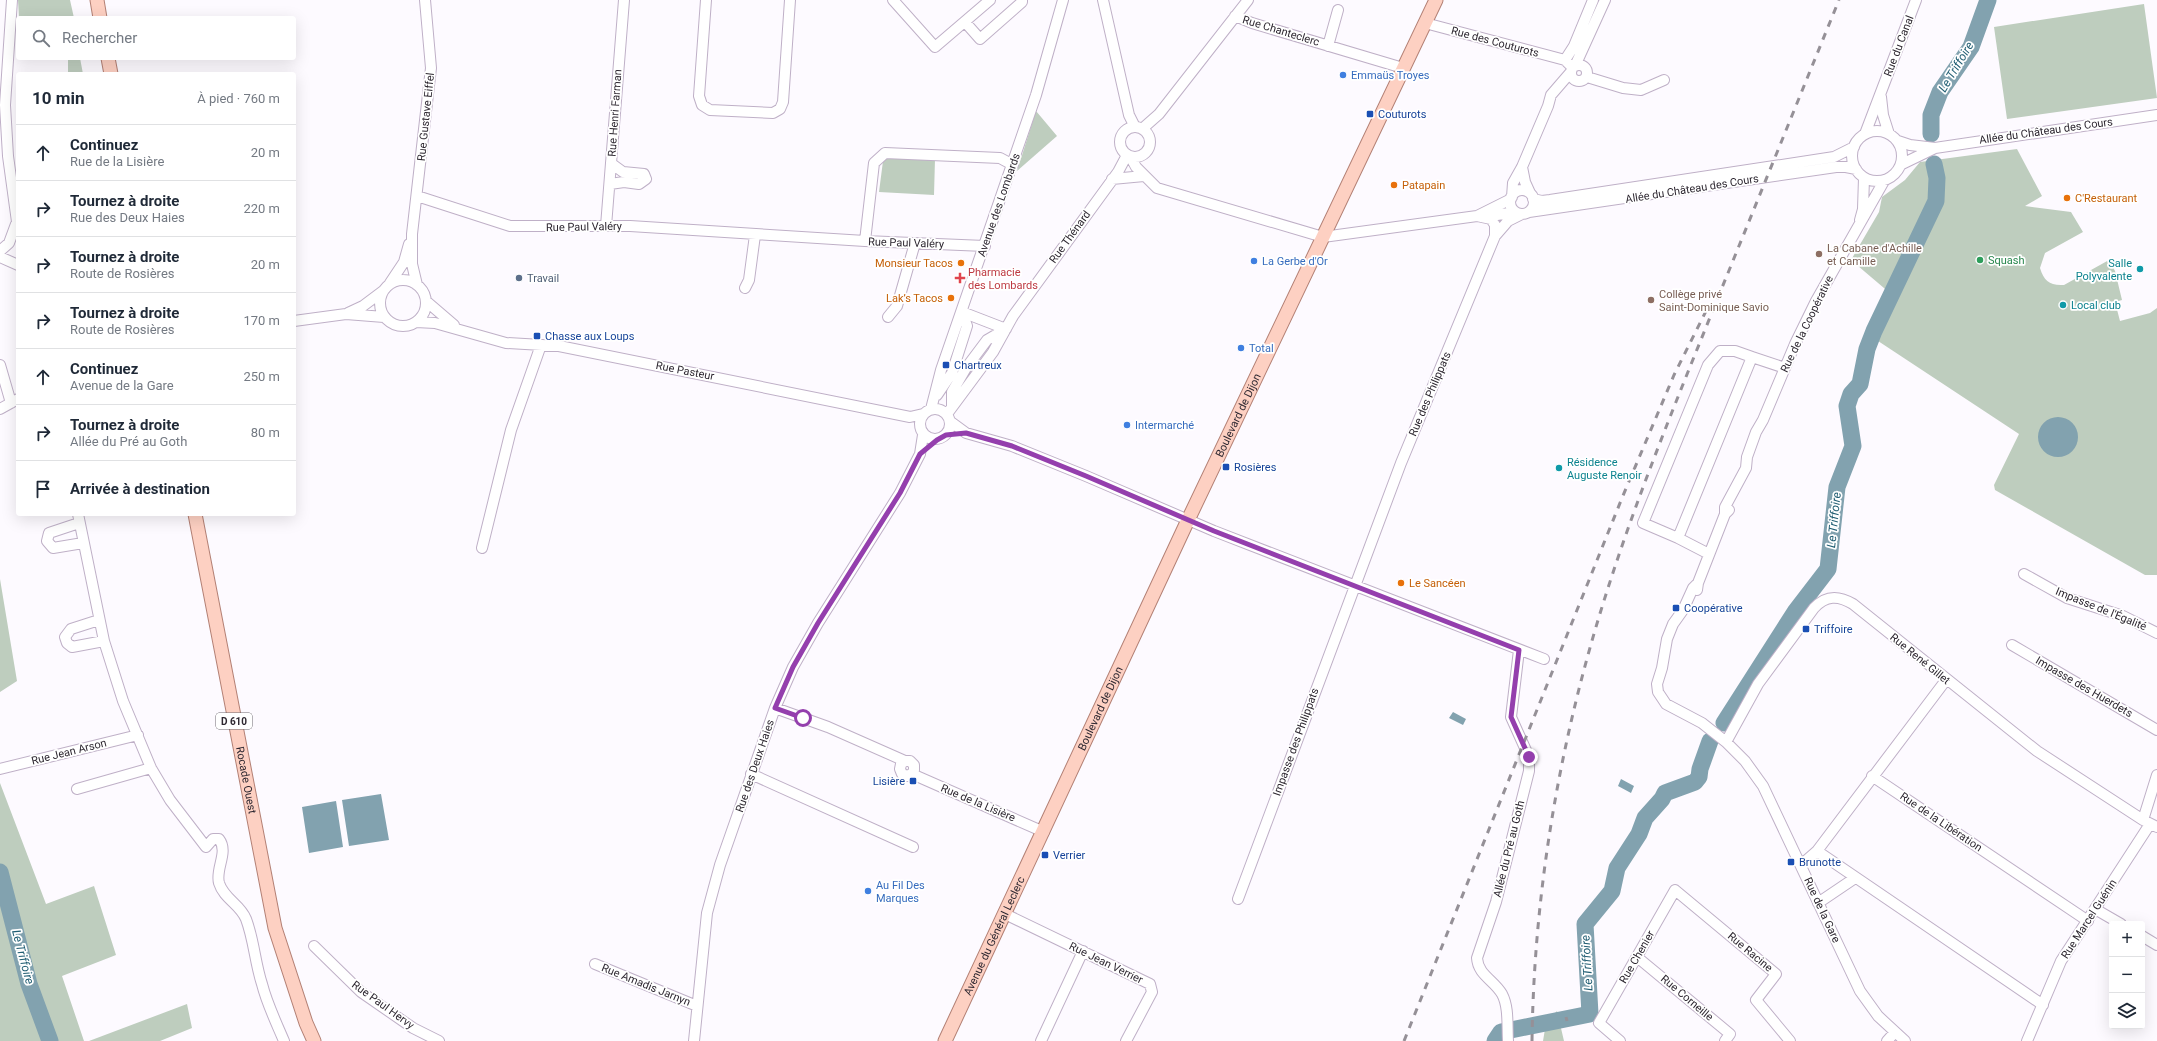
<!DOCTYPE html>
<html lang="fr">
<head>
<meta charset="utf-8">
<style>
  :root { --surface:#fff; --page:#f6f6f7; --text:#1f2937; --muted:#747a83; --line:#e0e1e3 }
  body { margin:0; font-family:Roboto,sans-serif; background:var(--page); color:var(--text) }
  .controls { position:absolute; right:12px; bottom:12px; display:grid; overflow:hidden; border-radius:4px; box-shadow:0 4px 16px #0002 }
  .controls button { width:36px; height:36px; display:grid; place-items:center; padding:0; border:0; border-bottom:1px solid var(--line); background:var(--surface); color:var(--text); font:20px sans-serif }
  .stop { position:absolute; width:12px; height:12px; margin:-9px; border:3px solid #943fad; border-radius:50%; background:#fff }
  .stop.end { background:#943fad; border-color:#fff; box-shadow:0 1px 4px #0008 }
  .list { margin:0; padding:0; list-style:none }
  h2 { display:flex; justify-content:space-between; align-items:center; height:52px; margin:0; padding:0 16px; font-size:17px }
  h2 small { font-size:13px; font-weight:400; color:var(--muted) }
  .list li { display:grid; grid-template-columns:26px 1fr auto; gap:12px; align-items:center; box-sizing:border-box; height:56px; padding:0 16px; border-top:1px solid var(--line) }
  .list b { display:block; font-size:15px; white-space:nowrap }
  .list p { margin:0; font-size:13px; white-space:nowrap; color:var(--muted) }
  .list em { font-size:13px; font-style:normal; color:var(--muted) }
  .icon { flex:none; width:22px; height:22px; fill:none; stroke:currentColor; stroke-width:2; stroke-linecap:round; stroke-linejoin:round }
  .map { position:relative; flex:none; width:2157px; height:1041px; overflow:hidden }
  .search { position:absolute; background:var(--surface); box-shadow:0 4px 16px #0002; left:16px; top:16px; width:280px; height:44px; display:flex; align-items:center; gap:10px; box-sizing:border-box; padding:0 14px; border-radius:4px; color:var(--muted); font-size:15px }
  .panel { position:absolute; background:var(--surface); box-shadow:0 4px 16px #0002; left:16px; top:72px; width:280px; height:444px; border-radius:4px }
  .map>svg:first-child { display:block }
  .green { fill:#becdbe }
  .water { fill:#82a2af }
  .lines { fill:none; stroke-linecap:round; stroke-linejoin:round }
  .river { stroke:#82a2af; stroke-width:17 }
  .minor-casing { stroke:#bfb0c7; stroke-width:12 }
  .major-casing { stroke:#b38075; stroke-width:15 }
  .minor { stroke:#fff; stroke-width:10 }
  .major { stroke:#fdd0c2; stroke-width:13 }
  .rail { stroke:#959097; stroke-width:3; stroke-dasharray:7 7; stroke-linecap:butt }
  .route { stroke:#943fad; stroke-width:5 }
  .shop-dot { fill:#3f7fe0; stroke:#fff; stroke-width:1.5 }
  .transit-dot { fill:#1a4fb4; stroke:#fff; stroke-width:1.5 }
  .food-dot { fill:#e8710a; stroke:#fff; stroke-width:1.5 }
  .education-dot { fill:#8d6e63; stroke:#fff; stroke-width:1.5 }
  .leisure-dot { fill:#2e9e5b; stroke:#fff; stroke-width:1.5 }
  .culture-dot { fill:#0f9aa8; stroke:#fff; stroke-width:1.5 }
  .service-dot { fill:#5c6f8a; stroke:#fff; stroke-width:1.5 }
  .health-dot { fill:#e0444e; stroke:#fff; stroke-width:1.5 }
  .labels { text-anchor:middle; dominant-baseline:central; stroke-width:3.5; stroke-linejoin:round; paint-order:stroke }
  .shield { fill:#fff; stroke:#6c686e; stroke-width:1 }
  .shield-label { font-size:10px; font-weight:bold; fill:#2d2730 }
  .street-label { font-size:11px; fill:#2d2730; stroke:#fff }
  .shop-label { font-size:11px; fill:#366cbe; stroke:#fff; text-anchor:start }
  .transit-label { font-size:11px; fill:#164399; stroke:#fff; text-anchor:start }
  .food-label { font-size:11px; fill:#c56008; stroke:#fff; text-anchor:start }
  .education-label { font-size:11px; fill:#785e54; stroke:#fff; text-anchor:start }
  .leisure-label { font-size:11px; fill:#27864d; stroke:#fff; text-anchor:start }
  .culture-label { font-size:11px; fill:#0d838f; stroke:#fff; text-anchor:start }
  .health-label { font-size:11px; fill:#be3a42; stroke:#fff; text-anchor:start }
  .service-label { font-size:11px; fill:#4e5e75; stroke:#fff; text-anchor:start }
  .water-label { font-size:12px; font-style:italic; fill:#215e73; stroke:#fff }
</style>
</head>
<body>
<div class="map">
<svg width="2157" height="1041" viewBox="0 0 2157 1041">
  <rect width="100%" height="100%" fill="#fdfaff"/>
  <!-- green -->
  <path class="green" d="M18,0H70L74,18H19Z
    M2144,4L2157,98L2007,119L1994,27Z
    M68,58H80L83,74H68Z
    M1036,111L1057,136L1017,171Z
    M2017,149L2042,196L2025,206L2071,212L2083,232L2045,253L2040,268C2044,281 2050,286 2064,285L2109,260L2115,271L2122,300L2115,302L2120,321L2150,313L2157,308V575H2145L1995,490L1994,485L2019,434L1872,337L1891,294L1851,260L1879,212L1882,197L1905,180L1920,162Z
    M888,158L935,159L934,195L879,192L883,161Z
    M0,579L17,681L0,692Z
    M0,783L46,904L94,886L116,955L62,976L84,1041H0Z
    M187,1004L192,1028L160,1041H89Z
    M1557,1011L1564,1041H1543L1546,1023Z"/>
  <!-- water -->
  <path class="water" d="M2038 437a20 20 0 1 1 40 0a20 20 0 1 1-40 0Z
    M1453,712L1466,719L1463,725L1449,718Z
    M1621,779L1634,786L1631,793L1618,786Z
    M381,794L389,840L349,846L342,800Z
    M336,801L343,847L309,853L302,807Z"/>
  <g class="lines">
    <!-- river -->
    <path class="river" d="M1931,134V115L1940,92L1971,47L1988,0
      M1724,723L1795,612L1828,569L1837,487L1853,446L1847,406L1851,394L1860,384L1867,349L1874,331L1936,201L1937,178L1934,164
      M0,872L29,984L50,1041
      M1495,1041L1501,1032L1590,1014L1585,924L1612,891L1617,868L1639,834L1645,818L1662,799L1665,793L1695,782L1699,777L1700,769L1710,741"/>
    <!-- minor casing -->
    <g class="minor-casing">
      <path id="minor" d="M12,0L5,105L8,156L18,229
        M706,0L699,96L702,105L710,110L773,113L780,109L783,102L790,0
        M893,0L935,47L990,0
        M1103,0L1129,115L1135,127
        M1235,16L1252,23L1403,68
        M965,22L980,39L1022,2V0
        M1425,23L1565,60L1572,67
        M1328,46L1338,10
        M1565,60L1574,46L1593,0
        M1571 73a8 8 0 1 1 16 0a8 8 0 1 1-16 0Z
        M1575,66L1605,0
        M1587,77L1623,88L1641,90L1664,80
        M1881,97L1883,115L1889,134
        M1120 142a15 15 0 1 1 30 0a15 15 0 1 1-30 0Z
        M1142,129L1159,114L1248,0
        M1852 156a25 25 0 1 1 50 0a25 25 0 1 1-50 0Z
        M1865,134L1916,0
        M1898,141L1910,145L1935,148L2157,115
        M1130,156L1136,167L1157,188L1323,237L1477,216L1511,199
        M1902,164L1935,148
        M1522,167L1525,182L1530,193
        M1112,179L1144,176
        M610,184L624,182L639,184L646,179L644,174L623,172L612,164
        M1510 202a12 12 0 1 1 24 0a12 12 0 1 1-24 0Z
        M417,196L510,226H630L865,241L985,246
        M1512,197L1513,183L1522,167L1548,106L1551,95L1570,73
        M1533,199L1542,201L1550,200L1834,157L1854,147
        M1529,212L1836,167H1846L1856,169
        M1477,216L1491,219L1495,225V236
        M1485,217L1515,212
        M1860,220L1863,209L1864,178
        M606,226L624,0
        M865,241L874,163L885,153L1000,158L1013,165
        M0,251L9,243L16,224
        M0,257L18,265
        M380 303a23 23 0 1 1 46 0a23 23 0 1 1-46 0Z
        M390,283L404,262L409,244
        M417,285L412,264V234L431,68L425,0
        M745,288L749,280L755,235
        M426,301L454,325
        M962,312L1006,329
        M348,313L363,306L383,291
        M888,317L897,306L915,243
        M294,321L346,314L384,317
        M416,322L435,323L506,343L559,346L910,417L923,414
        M0,365L11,403
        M937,395L952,373L967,326L962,312
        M952,406V392L966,368L987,340L1006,329
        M920 424a15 15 0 1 1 30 0a15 15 0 1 1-30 0Z
        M0,409L18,399
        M931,409L941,370L1036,95L1063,0
        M947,414L993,352L1013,316L1118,172L1127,155
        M951,422L966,433L1012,446L1086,476L1214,531L1544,659
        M78,514L104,641L123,701L151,768L170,800L206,847L213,839H219C229,852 215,869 219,883C224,899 240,904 246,919C254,940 255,963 262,984C267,1004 276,1022 284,1041
        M1725,514V507L1746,468L1747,457L1756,432L1763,420L1795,344L1816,301L1884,181
        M79,523L49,533L47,541L53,548L83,543
        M1678,538L1643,523L1708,365L1720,351H1735L1752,357
        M482,548L511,430L541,345
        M1709,554L1678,538L1752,357L1785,368
        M2024,574L2067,598L2123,616L2157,633
        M1698,583L1693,588L1683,610L1673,624L1667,639L1662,668L1657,684L1658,692L1666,704L1702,723L1726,742L1745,761L1763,786L1860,991L1878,1016L1905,1041
        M1697,590L1698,583L1725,514L1729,510
        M99,620L71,629L65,637L67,643L72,647L104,641
        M2012,645L2157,730
        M775,708L828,727L905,761
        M1726,742L1758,684L1814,608C1826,595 1838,595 1853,604L2037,751L2143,820L2157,827
        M0,769L138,735
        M751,774L913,847
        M912,774L914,770V765L910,761H905L901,764L900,769L902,774L907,776L912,774L1044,832
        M1872,776L2088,921
        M77,789L151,768
        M2143,820L2157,775
        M1817,851L2043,1005
        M1801,865L1817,851L1946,680
        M1238,899L1401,463L1495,236L1508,221L1522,214
        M1818,903L1855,878
        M2095,909L2121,924
        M1005,914L1150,984L1152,992L1126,1041
        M2142,936L2157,945
        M314,946L361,992L413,1028L439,1041
        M1637,957L1730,1034L1725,1041
        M595,964L697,1006
        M694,1041L707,913L720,865L775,708L793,667L818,623L900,493L920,454L923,435
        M1041,1041L1083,951
        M1508,1041C1507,1026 1509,1007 1502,994C1494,980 1478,975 1477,958L1496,902L1529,771V757L1511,717L1519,650
        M1620,1041L1599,1023L1675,890L1776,974L1756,1000L1790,1041
        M1887,1041L1895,1032
        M2027,1041L2061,961L2150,824"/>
    </g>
    <!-- major casing -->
    <g class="major-casing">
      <g id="major">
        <path d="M97,0L100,18"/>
        <path d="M108,58L111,74"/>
        <path id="s1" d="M195,514L275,928L306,1023L314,1041"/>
        <path id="s2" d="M945,1041L1188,520L1436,0"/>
      </g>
    </g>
    <!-- minor -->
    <use href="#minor" class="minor"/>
    <!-- major -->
    <use href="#major" class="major"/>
    <!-- rail -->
    <path class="rail" d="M1566,1017L1567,1021
      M1404,1041L1622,498L1674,375L1709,305
      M1532,1041C1534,887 1561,734 1608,588C1640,488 1680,392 1719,295C1759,197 1799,98 1839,0"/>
  </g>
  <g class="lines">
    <!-- route -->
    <path class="route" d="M803,718L775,708L793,667L818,623L900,493L920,454L937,440L946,435L966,433L1012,446L1086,476L1214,531L1519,650L1511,717L1529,757"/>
  </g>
  <!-- markers -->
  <g class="shop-dot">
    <circle cx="1343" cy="75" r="4"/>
    <circle cx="1254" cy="261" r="4"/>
    <circle cx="1241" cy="348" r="4"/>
    <circle cx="1127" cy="425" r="4"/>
    <circle cx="868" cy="891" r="4"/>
  </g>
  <g class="transit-dot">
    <rect x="1366" y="110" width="8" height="8" rx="2"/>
    <rect x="533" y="332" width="8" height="8" rx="2"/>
    <rect x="942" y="361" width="8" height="8" rx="2"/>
    <rect x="1222" y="463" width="8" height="8" rx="2"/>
    <rect x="1672" y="604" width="8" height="8" rx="2"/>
    <rect x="1802" y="625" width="8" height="8" rx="2"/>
    <rect x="909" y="777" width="8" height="8" rx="2"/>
    <rect x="1041" y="851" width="8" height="8" rx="2"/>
    <rect x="1787" y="858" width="8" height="8" rx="2"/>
  </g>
  <g class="food-dot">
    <circle cx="1394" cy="185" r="4"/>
    <circle cx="2067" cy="198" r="4"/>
    <circle cx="961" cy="263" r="4"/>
    <circle cx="951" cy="298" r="4"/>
    <circle cx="1401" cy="583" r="4"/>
  </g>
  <g class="education-dot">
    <circle cx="1819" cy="254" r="4"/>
    <circle cx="1651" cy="300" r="4"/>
  </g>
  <circle class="leisure-dot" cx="1980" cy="260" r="4"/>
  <g class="culture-dot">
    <circle cx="2140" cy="269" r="4"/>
    <circle cx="2063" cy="305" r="4"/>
    <circle cx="1559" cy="468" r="4"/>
  </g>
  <circle class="service-dot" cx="519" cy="278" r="4"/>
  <path class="health-dot" d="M958 272h4v4h4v4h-4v4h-4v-4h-4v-4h4z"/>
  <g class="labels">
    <!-- shield labels -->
    <rect class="shield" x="216" y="713" width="36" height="16" rx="3"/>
    <g class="shield-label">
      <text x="234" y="721">D 610</text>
    </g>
    <!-- street labels -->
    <g class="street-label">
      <text transform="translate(1281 31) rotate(17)">Rue Chanteclerc</text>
      <text transform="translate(1495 42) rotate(15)">Rue des Couturots</text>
      <text transform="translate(1899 46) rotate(-69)">Rue du Canal</text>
      <text transform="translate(615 113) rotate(-86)">Rue Henri Farman</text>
      <text transform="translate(426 117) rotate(-84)">Rue Gustave Eiffel</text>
      <text transform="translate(2046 131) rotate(-8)">Allée du Château des Cours</text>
      <text transform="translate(1692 189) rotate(-9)">Allée du Château des Cours</text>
      <text transform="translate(999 205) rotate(-71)">Avenue des Lombards</text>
      <text transform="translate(584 227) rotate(-1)">Rue Paul Valéry</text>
      <text transform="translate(1070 237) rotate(-54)">Rue Thénard</text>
      <text transform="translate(906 243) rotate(2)">Rue Paul Valéry</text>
      <text transform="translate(1807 324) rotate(-64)">Rue de la Coopérative</text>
      <text transform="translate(685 371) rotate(11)">Rue Pasteur</text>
      <text transform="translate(1430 394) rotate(-67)">Rue des Philippats</text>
      <text stroke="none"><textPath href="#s2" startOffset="691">Boulevard de Dijon</textPath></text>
      <text transform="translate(2101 609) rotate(22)">Impasse de l'Égalité</text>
      <text transform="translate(1920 659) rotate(39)">Rue René Gillet</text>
      <text transform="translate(2084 687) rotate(30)">Impasse des Huerdets</text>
      <text stroke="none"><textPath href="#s2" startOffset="367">Boulevard de Dijon</textPath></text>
      <text transform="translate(1296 742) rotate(-70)">Impasse des Philippats</text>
      <text transform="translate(69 752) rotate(-14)">Rue Jean Arson</text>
      <text transform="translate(755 766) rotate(-71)">Rue des Deux Haies</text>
      <text stroke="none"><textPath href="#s1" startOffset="271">Rocade Ouest</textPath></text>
      <text transform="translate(978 803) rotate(23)">Rue de la Lisière</text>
      <text transform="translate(1941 822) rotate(34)">Rue de la Libération</text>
      <text transform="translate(1509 849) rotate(-76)">Allée du Pré au Goth</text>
      <text transform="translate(1822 910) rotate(65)">Rue de la Gare</text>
      <text transform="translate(2089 919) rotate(-57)">Rue Marcel Guénin</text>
      <text stroke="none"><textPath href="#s2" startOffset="116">Avenue du Général Leclerc</textPath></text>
      <text transform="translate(1750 952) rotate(40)">Rue Racine</text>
      <text transform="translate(1637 957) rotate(-60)">Rue Chenier</text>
      <text transform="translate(1106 963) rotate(26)">Rue Jean Verrier</text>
      <text transform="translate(646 985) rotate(22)">Rue Amadis Jarnyn</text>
      <text transform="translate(1687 998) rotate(40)">Rue Corneille</text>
      <text transform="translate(383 1005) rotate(36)">Rue Paul Hervy</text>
    </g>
    <!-- shop labels -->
    <g class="shop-label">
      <text x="1351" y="75">Emmaüs Troyes</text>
      <text x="1262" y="261">La Gerbe d'Or</text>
      <text x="1249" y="348">Total</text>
      <text x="1135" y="425">Intermarché</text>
      <text x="876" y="885">Au Fil Des<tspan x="876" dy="13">Marques</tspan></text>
    </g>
    <!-- transit labels -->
    <g class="transit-label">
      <text x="1378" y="114">Couturots</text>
      <text x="545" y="336">Chasse aux Loups</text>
      <text x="954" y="365">Chartreux</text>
      <text x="1234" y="467">Rosières</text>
      <text x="1684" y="608">Coopérative</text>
      <text x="1814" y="629">Triffoire</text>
      <text x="905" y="781" text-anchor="end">Lisière</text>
      <text x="1053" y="855">Verrier</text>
      <text x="1799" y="862">Brunotte</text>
    </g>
    <!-- food labels -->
    <g class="food-label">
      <text x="1402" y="185">Patapain</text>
      <text x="2075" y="198">C'Restaurant</text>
      <text x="953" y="263" text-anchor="end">Monsieur Tacos</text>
      <text x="943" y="298" text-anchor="end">Lak’s Tacos</text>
      <text x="1409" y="583">Le Sancéen</text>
    </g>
    <!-- education labels -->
    <g class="education-label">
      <text x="1827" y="248">La Cabane d'Achille<tspan x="1827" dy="13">et Camille</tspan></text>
      <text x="1659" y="294">Collège privé<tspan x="1659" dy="13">Saint-Dominique Savio</tspan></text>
    </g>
    <!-- leisure labels -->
    <g class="leisure-label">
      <text x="1988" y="260">Squash</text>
    </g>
    <!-- culture labels -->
    <g class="culture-label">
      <text x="2132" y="263" text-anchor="end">Salle<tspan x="2132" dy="13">Polyvalente</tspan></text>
      <text x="2071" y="305">Local club</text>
      <text x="1567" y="462">Résidence<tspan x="1567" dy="13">Auguste Renoir</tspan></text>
    </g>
    <!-- health labels -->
    <g class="health-label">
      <text x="968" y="272">Pharmacie<tspan x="968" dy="13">des Lombards</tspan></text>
    </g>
    <!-- service labels -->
    <g class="service-label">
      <text x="527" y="278">Travail</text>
    </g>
    <!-- water labels -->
    <g class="water-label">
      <text transform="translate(1956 67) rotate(-59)">Le Triffoire</text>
      <text transform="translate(1834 520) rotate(-84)">Le Triffoire</text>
      <text transform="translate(23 957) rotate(75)">Le Triffoire</text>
      <text transform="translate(1587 963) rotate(-93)">Le Triffoire</text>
    </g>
  </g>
</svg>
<div class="controls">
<button>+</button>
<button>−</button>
<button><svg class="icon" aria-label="layers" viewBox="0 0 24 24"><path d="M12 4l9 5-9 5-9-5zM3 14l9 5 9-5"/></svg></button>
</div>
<div class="stop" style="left:803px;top:718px"></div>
<div class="stop end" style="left:1529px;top:757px"></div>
<div class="search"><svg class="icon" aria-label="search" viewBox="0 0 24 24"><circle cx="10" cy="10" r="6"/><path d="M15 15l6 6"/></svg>Rechercher</div>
<section class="panel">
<h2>10 min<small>À pied · 760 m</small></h2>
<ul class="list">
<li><svg class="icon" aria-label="ahead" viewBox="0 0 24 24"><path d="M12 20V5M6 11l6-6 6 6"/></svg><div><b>Continuez</b><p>Rue de la Lisière</p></div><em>20 m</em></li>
<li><svg class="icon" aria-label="right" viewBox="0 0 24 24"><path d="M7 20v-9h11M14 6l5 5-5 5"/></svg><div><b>Tournez à droite</b><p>Rue des Deux Haies</p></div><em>220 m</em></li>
<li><svg class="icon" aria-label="right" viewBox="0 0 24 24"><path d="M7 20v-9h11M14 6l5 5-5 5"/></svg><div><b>Tournez à droite</b><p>Route de Rosières</p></div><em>20 m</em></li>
<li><svg class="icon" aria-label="right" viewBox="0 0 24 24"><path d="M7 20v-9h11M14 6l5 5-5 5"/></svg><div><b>Tournez à droite</b><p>Route de Rosières</p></div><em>170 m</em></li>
<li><svg class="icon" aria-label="ahead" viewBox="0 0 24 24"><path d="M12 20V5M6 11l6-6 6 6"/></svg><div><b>Continuez</b><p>Avenue de la Gare</p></div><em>250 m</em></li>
<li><svg class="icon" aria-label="right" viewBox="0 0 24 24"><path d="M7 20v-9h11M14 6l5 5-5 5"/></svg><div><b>Tournez à droite</b><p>Allée du Pré au Goth</p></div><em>80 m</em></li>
<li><svg class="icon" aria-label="arrive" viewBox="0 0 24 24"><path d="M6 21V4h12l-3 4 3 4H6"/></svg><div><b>Arrivée à destination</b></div></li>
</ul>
</section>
</div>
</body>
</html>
